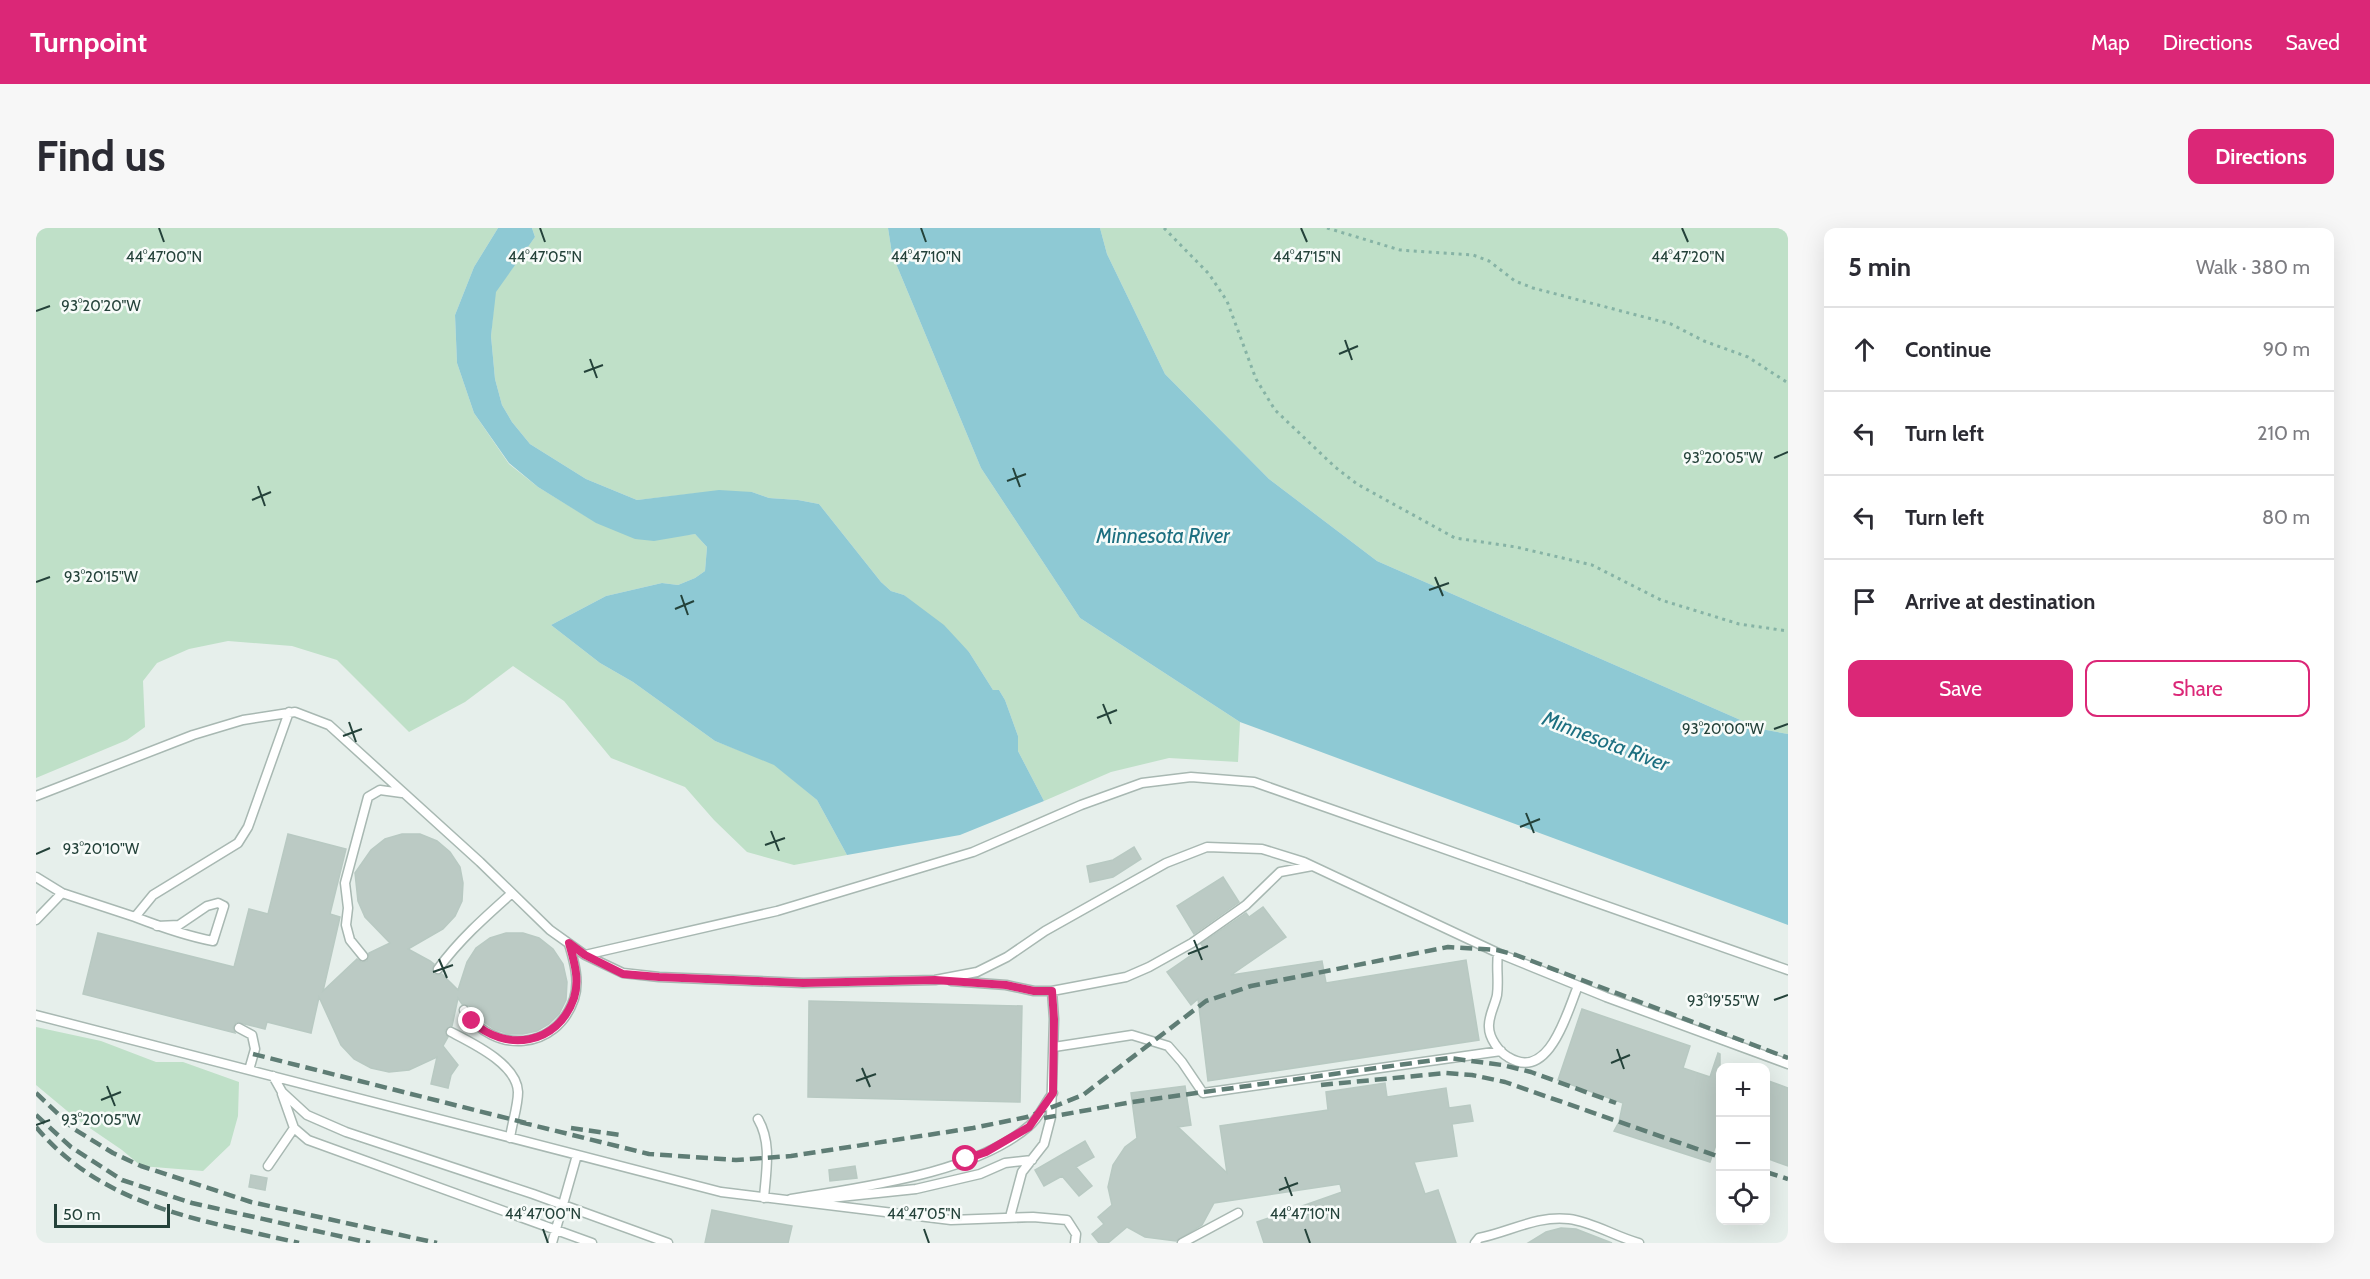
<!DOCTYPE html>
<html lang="en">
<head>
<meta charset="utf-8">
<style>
  :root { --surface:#fff; --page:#f7f7f7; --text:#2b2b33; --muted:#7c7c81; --line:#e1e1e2; --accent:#db2777 }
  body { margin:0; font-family:Cabin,sans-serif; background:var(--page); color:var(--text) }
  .controls { position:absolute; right:18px; bottom:18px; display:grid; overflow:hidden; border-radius:12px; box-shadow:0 6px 24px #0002 }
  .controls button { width:54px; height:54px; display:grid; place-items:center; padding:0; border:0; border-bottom:2px solid var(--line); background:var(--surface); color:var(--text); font:30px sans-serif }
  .scale { position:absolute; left:18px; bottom:15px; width:116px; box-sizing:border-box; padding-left:6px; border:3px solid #24423a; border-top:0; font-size:16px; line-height:21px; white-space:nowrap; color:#24423a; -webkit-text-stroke:4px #f7fbf9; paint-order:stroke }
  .stop { position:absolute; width:18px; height:18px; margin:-14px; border:4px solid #db2777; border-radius:50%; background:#fff }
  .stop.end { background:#db2777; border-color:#fff; box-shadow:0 2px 6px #0008 }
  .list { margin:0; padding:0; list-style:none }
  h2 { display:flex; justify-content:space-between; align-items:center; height:78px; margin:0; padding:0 24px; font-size:26px }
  h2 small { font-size:20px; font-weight:400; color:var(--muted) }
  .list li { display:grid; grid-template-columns:39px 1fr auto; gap:18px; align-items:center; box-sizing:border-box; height:84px; padding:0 24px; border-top:2px solid var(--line) }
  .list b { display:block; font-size:22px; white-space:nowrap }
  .list em { font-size:20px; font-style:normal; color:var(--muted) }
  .actions { display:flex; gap:12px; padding:18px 24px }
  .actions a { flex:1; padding:14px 0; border:2px solid var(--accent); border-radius:12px; text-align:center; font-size:21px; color:var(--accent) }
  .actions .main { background:var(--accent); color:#fff }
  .icon { flex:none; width:33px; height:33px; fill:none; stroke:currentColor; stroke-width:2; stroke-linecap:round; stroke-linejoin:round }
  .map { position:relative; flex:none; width:1752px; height:1015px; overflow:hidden; border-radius:12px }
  header { display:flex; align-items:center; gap:36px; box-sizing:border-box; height:84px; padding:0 30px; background:var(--accent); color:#fff }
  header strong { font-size:28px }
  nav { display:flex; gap:33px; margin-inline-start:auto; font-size:21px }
  .intro { display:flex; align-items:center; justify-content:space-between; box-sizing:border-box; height:144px; padding:0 36px }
  h1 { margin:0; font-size:42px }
  .button { padding:15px 27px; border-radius:12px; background:var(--accent); color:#fff; font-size:21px; font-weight:700 }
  main { display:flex; gap:36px; padding:0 36px }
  aside { flex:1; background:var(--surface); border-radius:12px; box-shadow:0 6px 24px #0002 }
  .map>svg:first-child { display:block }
  .green { fill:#bfe0c8 }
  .water { fill:#8ec9d4 }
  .building { fill:#bbcac4; stroke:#b8c9c2; stroke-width:1.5 }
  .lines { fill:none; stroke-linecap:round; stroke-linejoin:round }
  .lane-casing { stroke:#a8b8b2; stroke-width:11 }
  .path { stroke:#86b3a5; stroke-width:3; stroke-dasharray:3 4.5; stroke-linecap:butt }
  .lane { stroke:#fff; stroke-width:8 }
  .rail { stroke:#5f7d75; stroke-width:4.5; stroke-dasharray:12 6; stroke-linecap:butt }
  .route { stroke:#db2777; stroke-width:8 }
  .ticks { fill:none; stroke:#24423a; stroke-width:2 }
  .labels { text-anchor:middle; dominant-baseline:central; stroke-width:5; stroke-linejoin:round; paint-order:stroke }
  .water-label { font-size:21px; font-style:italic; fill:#1c6f80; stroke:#f7fbf9 }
  .ticks-label { font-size:15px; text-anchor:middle; fill:#24423a; stroke:#f7fbf9; stroke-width:5; stroke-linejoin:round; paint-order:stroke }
</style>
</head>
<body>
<header>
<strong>Turnpoint</strong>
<nav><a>Map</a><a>Directions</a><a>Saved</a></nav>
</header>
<div class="intro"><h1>Find us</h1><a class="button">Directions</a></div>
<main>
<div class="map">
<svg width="1752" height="1015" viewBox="0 0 1752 1015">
  <rect width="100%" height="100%" fill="#e6efeb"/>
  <!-- green -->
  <path class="green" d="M0,0H462L438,39L419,87L421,135L438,185L473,236L502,259L561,295L641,308L659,306L671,319L669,343L659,350L642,357L626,355L570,368L515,397L564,435L597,454L679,513L738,536L781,572L811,627L758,637L711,624L678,592L649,559L575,530L528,473L477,438L429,474L373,504L301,432L256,418L192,413L153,421L121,435L107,453L109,499L91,512L0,550Z
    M496,0H852L856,26L945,240L1044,390L1204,494L1202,534L1133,530L1075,544L1008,573L982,523V508L969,472L963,462H957L933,424L868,367L855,363L845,354L783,276L762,272L733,270L716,264L663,265L601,272L550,251L494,216L476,194L466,177L459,151L455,108L459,64L499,9Z
    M1064,0H1752V506L1725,501L1341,333L1233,251L1129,146L1071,26Z
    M0,799L65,813L120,834H147L203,854L202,888L194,917L167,943L105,938L86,922L42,892L0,857Z"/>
  <!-- water -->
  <path class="water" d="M462,0H496L499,9L460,64L455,108L459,151L466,177L476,194L494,216L550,251L601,272L683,262L716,264L733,270L762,272L783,276L845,354L855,363L868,367L908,397L933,424L957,462H963L969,472L982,508V523L1008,573L924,607L811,627L781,572L738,537L679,513L597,454L564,435L515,397L570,368L626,355L642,357L659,350L669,343L671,319L659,306L618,313L599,311L560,295L502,259L473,235L438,185L421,135L419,87L438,39Z
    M852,0H1064L1071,26L1129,146L1233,251L1341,333L1725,501L1752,506V697L1204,494L1044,390L945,240L856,26Z"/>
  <!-- building -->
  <path class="building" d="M252,606L310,621L294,686L304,689L287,763L321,731L325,734L331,733L333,725L354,715L329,689L322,673L319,645L335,622L349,611L366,606H384L401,613L414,624L424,639L427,655L426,673L419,688L407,701L372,721L394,733L398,736L396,741L398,746L402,747L406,746L422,762L431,734L440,720L454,710L470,705H487L503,710L517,721L527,736L531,754L530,772L523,786L513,796L501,803L487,806H472L458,801L445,792L433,778L426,776L422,770L416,798L409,802L412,809L407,818L422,837L415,847L412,860L395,856L401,829L373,842L353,844L335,840L318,831L305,817L283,769L275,805L231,794L229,801L200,794L197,800L199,805L47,766L62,705L198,739L213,681L232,686Z
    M1098,619L1105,631L1077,649L1054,654L1051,638L1077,632Z
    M1187,649L1203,674L1158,706L1141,678Z
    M1227,679L1250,709L1195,747L1286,733L1290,755L1430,732L1443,812L1172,853L1162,771L1155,777L1131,744L1167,719L1165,716L1210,685L1213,689Z
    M773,773L986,778L984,874L772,869Z
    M1546,781L1654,818L1647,840L1674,849L1682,825L1684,826V915L1681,914L1674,934L1578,903L1583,894L1587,875L1522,852Z
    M1730,852L1752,860V938L1730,930Z
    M1349,855L1351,869L1410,860L1413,880L1434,877L1437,893L1416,896L1421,928L1378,934L1389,966L1402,962L1420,1015H1228L1221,994L1306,964L1304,956L1178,975L1166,997L1140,1013L1109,1009L1091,999L1072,1015H1063L1056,1006L1068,996L1062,989L1076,977L1072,959L1077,937L1089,919L1101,910L1095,865L1149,858L1155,897L1142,899L1191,945L1184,898L1292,882L1290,864Z
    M1049,913L1058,929L1040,939L1056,958L1043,968L1026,948L1008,958L999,942Z
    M819,938L821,950L794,953L793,942Z
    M215,947L231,950L229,962L213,959Z
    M676,982L756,998L752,1015H669Z
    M1525,1000L1540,1001L1576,1015H1492L1510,1004Z"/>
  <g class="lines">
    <!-- lane casing -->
    <g class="lane-casing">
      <path id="lane" d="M0,568L157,507L207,492L259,484L293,497L444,634L514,702L549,727L741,683L937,624L1045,577L1106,555L1155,549L1218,554L1752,742
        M0,649L26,665L99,689L117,667L202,615L212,599L253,484
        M99,689C125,699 150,708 177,713L188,678L182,675L171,678L143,697L121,698
        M0,692L26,665
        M1462,725C1460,739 1463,753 1461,767C1459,777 1452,789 1453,799C1453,810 1463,824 1472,829C1513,855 1531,784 1542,758
        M549,727L587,745L623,749L767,755L899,752L941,744L971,729L1009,703L1130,635L1171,619L1226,621L1268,634L1462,725L1570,769L1752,836
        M327,728L314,712L310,697L312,680L309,655L332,569L344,562L366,565
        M402,741C423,712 449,689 476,665
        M915,753L970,757L998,763H1016L1090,749L1113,739L1156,715L1210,677L1244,644L1276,638
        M428,782C458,827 520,823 538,771C544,753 538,733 533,716
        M0,787L685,964L915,992L997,989L1031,992L1040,1006L1039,1015
        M203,800L216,807L219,821L213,842
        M415,804C436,815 481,836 482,864C482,878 476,895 474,910
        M1018,819L1096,807L1132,818L1146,834L1167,865L1465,823
        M237,848L246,864L271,887L310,904L497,966L632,1015
        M246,866L258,900L272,912L556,1015
        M722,891C736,915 730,943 728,970
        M232,938L258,900
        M755,971C825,959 938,946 993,898C1003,890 1009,875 1017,865
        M775,972L880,961L944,946L969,935L996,932
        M974,989L986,944L1008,916L1015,889L1018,791L1016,763
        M516,1015L541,927
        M1146,1015L1202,985
        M1439,1015L1443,1010C1473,1004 1502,987 1533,991C1557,994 1580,1009 1603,1015"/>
    </g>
    <!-- path -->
    <path class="path" d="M1128,0L1173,46L1191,73L1220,151L1239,182L1299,239L1321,256L1419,310L1480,319L1556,337L1625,372L1703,396L1752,403
      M1291,0L1364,22L1437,27L1453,33L1479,53L1497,60L1635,96L1668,113L1712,129L1752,155"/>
    <!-- lane -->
    <use href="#lane" class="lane"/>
    <!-- rail -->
    <path class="rail" d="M217,826L490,895
      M1285,857L1410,845L1436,847L1469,854L1684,929
      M0,865L38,901L77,925L105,938L215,974L401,1015
      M0,887L35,919L86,952L156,975L334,1015
      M1008,890L1096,874L1413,830L1466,837L1495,844L1580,875
      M484,894L613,926L700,932L755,928L937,900L991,889L1047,867L1170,773L1215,758L1412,719L1461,722L1480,727L1752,830
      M0,899C68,980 166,992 263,1015
      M535,900L585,907
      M1730,944L1752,951"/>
  </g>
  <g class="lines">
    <!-- route -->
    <path class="route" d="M436,793C469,825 522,817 538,770C544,752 538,733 533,715L549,727L587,746L623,749L767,755L899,752L970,757L998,763H1016L1018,791L1017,865L993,899L950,924L930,931"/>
  </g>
  <!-- ticks -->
  <path class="ticks" d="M123,0L128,14M504,0L509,14M885,0L890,14M1265,0L1271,14M1646,0L1652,14M0,83L14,78M1309,112L1316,132M1303,126L1322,118M554,131L561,150M548,144L567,137M1738,230L1752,224M977,240L984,259M971,253L990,246M222,258L229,278M216,272L235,264M1399,349L1407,368M0,354L14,349M1393,362L1413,355M645,367L652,387M639,381L658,373M1067,476L1075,496M1061,490L1081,482M313,494L320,514M1738,501L1752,496M307,508L326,501M1490,585L1498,605M1484,599L1504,591M735,603L743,623M729,617L749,610M0,626L14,620M1158,712L1166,732M1152,726L1172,718M403,731L411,750M397,744L417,737M1738,772L1752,767M1581,821L1588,841M1575,835L1594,827M826,840L834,859M820,853L840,846M71,858L79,878M65,872L85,864M0,897L14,892M1249,949L1256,968M1243,962L1262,955M507,1001L512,1015M888,1001L893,1015M1269,1001L1274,1015"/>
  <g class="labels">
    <!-- water labels -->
    <g class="water-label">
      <text x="1127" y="307">Minnesota River</text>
      <text transform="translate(1570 513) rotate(21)">Minnesota River</text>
    </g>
  </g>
  <g class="ticks-label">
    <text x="1652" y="34">44°47'20"N</text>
    <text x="128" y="34">44°47'00"N</text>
    <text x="509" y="34">44°47'05"N</text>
    <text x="890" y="34">44°47'10"N</text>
    <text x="1271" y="34">44°47'15"N</text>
    <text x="65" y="83">93°20'20"W</text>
    <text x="1687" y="235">93°20'05"W</text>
    <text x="65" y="354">93°20'15"W</text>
    <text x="1687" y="506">93°20'00"W</text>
    <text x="65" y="626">93°20'10"W</text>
    <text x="1687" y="778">93°19'55"W</text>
    <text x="65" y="897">93°20'05"W</text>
    <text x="507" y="991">44°47'00"N</text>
    <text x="888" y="991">44°47'05"N</text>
    <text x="1269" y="991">44°47'10"N</text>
  </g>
</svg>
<div class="controls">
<button>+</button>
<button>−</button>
<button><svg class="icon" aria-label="locate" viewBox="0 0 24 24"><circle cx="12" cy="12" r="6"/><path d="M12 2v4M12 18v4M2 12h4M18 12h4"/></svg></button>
</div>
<div class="scale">50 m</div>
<div class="stop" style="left:930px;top:931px"></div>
<div class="stop end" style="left:436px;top:793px"></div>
</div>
<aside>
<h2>5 min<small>Walk · 380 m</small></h2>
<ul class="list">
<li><svg class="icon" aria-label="ahead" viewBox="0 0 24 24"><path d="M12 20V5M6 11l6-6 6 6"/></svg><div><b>Continue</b></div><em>90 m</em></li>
<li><svg class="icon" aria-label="left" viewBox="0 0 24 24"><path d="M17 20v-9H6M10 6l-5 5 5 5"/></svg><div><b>Turn left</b></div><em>210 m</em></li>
<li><svg class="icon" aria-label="left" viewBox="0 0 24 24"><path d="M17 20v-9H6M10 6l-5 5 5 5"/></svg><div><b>Turn left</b></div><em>80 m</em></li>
<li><svg class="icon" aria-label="arrive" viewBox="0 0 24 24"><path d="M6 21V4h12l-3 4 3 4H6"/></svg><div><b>Arrive at destination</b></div></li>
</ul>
<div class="actions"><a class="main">Save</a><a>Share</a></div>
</aside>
</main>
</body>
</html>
